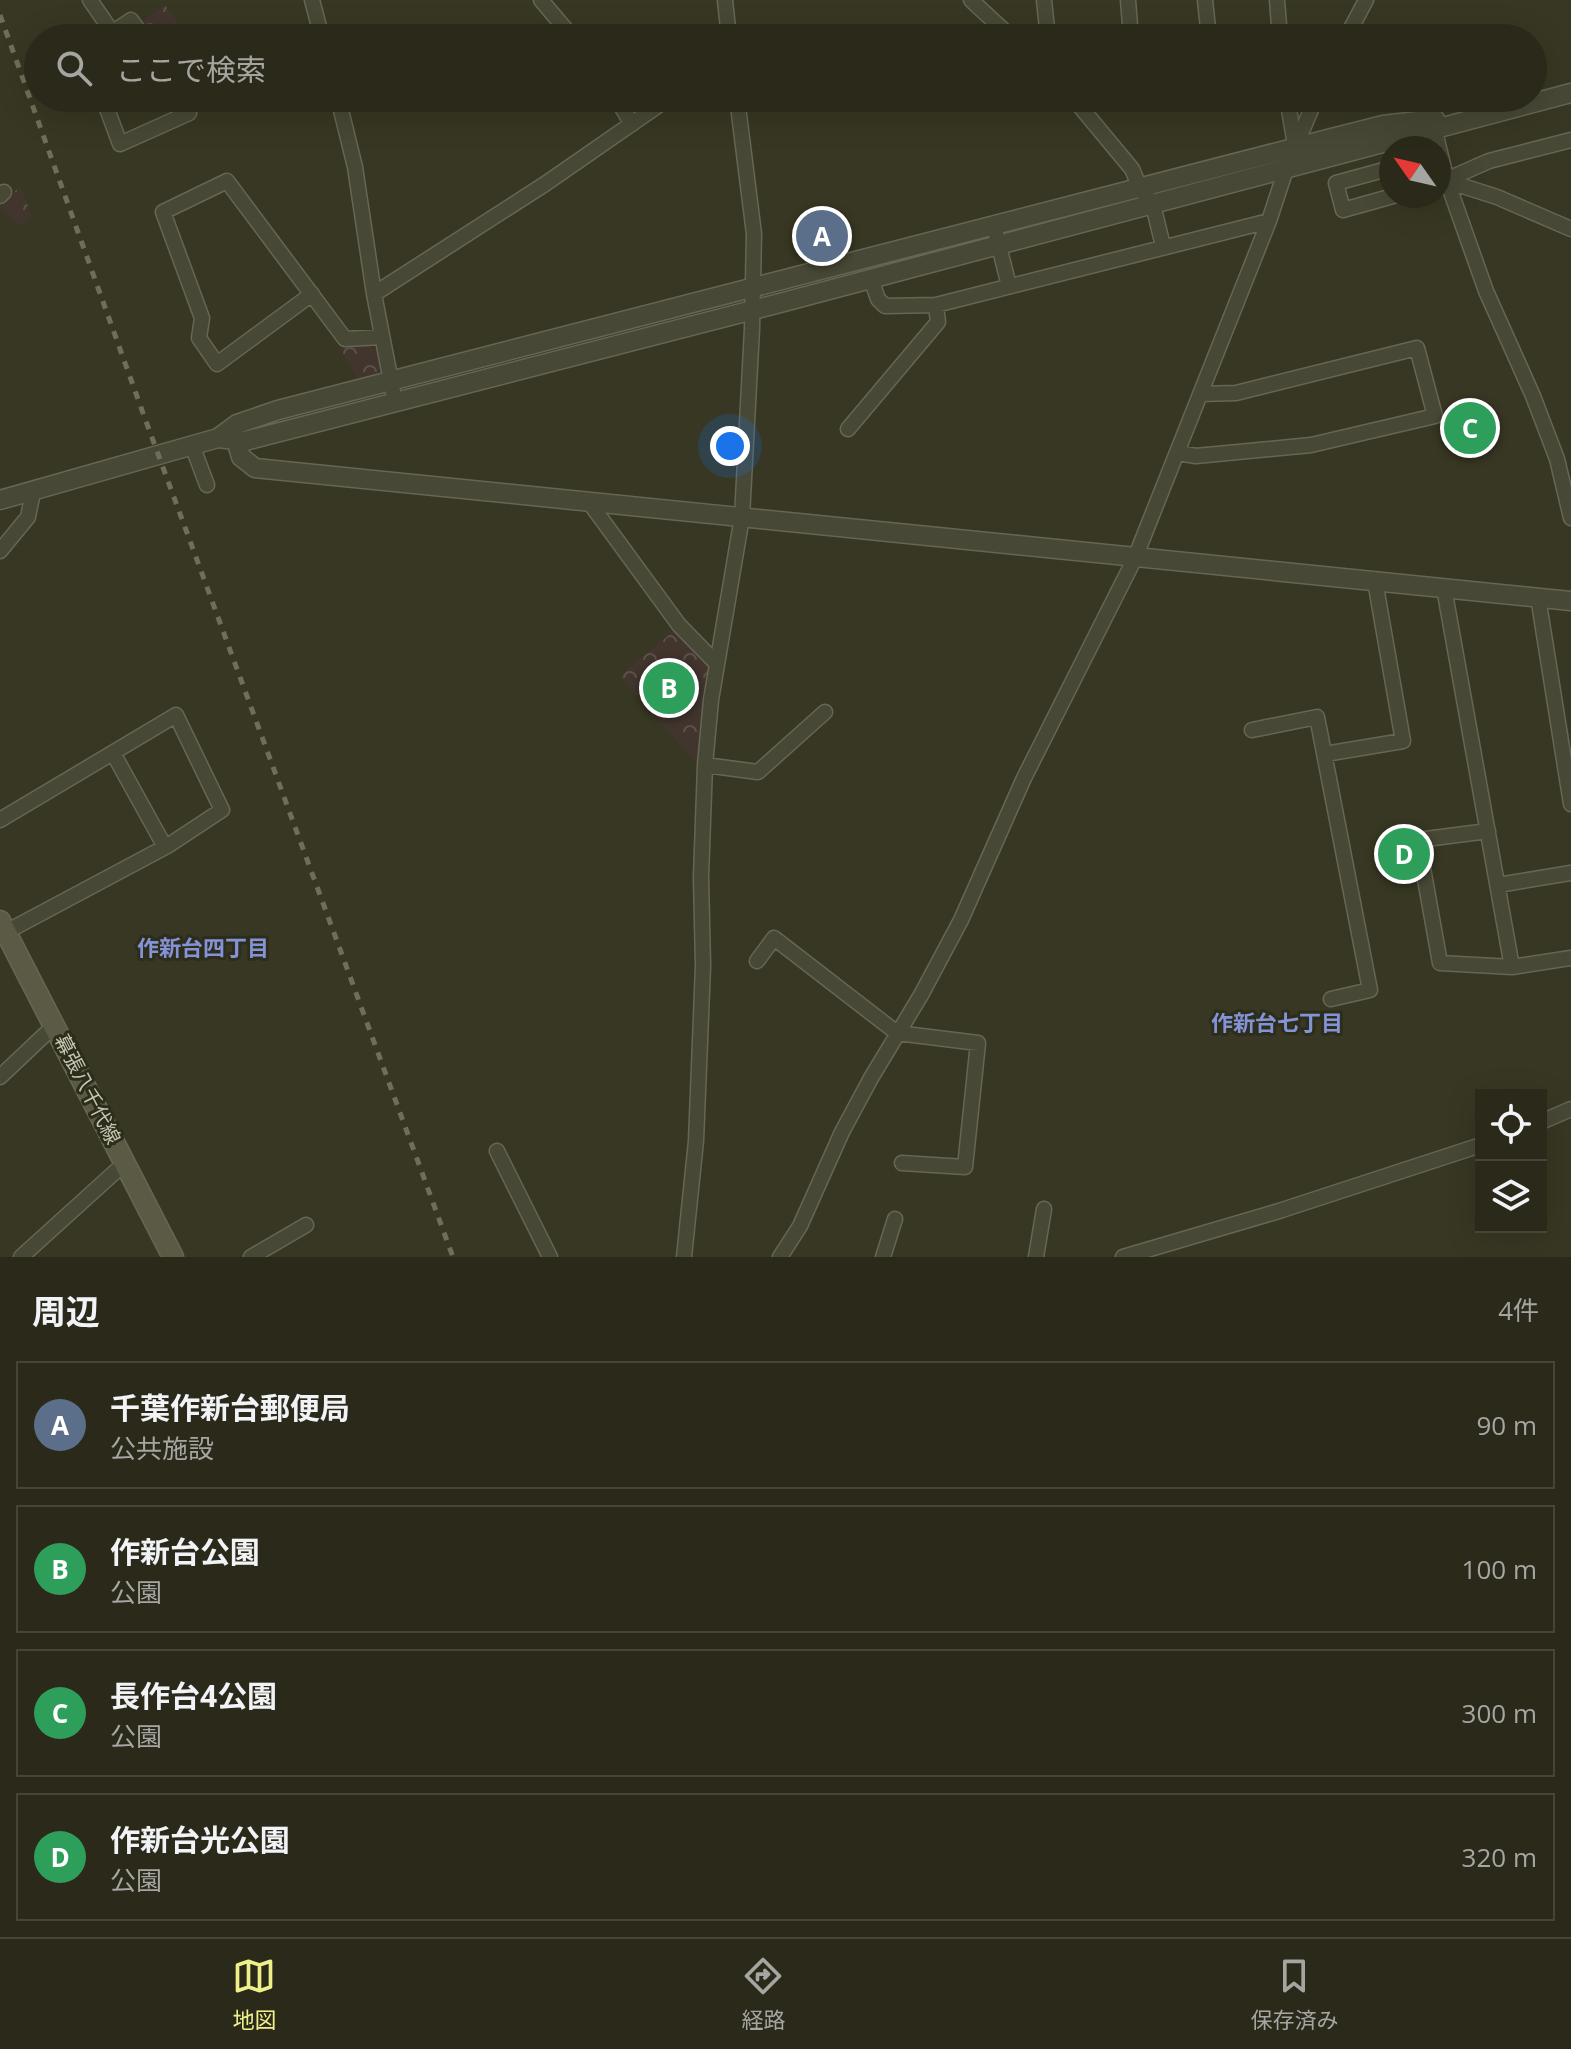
<!DOCTYPE html>
<html lang="ja">
<head>
<meta charset="utf-8">
<style>
  :root { --surface:#2a291a; --page:#323123; --text:#f1f3f6; --muted:#a5a6a2; --line:#464539; --accent:#f0f08b }
  body { margin:0; font-family:"Open Sans","Noto Sans JP",sans-serif; background:var(--page); color:var(--text) }
  .controls { position:absolute; right:24px; bottom:24px; display:grid; overflow:hidden; border-radius:0px; box-shadow:0 8px 32px #0002 }
  .controls button { width:72px; height:72px; display:grid; place-items:center; padding:0; border:0; border-bottom:2px solid var(--line); background:var(--surface); color:var(--text); font:40px sans-serif }
  .compass { position:absolute; left:1379px; top:136px; width:72px; height:72px; border-radius:50%; background:var(--surface); box-shadow:0 8px 32px #0002; rotate:304deg }
  .you { position:absolute; left:730px; top:446px; width:28px; height:28px; margin:-20px; border:6px solid #fff; border-radius:50%; background:#1a73e8; box-shadow:0 0 0 12px #1a73e833 }
  .badge { display:grid; place-items:center; width:52px; height:52px; border-radius:50%; background:var(--accent); color:#fff; font-size:26px; font-weight:700 }
  .pin { position:absolute; translate:-50% -50%; border:4px solid #fff; box-shadow:0 2px 8px #0006 }
  .list { margin:0; padding:0; list-style:none }
  h2 { display:flex; justify-content:space-between; align-items:center; height:104px; margin:0; padding:0 32px; font-size:34px }
  h2 small { font-size:26px; font-weight:400; color:var(--muted) }
  .list li { display:grid; grid-template-columns:52px 1fr auto; gap:24px; align-items:center; box-sizing:border-box; height:128px; margin:0 16px 16px; padding:0 16px; border:2px solid var(--line); border-radius:0px }
  .list b { display:block; font-size:30px; white-space:nowrap }
  .list p { margin:0; font-size:26px; white-space:nowrap; color:var(--muted) }
  .list em { font-size:26px; font-style:normal; color:var(--muted) }
  .icon { flex:none; width:44px; height:44px; fill:none; stroke:currentColor; stroke-width:2; stroke-linecap:round; stroke-linejoin:round }
  .map { position:relative; flex:none; width:1571px; height:1257px; overflow:hidden }
  .search { position:absolute; background:var(--surface); box-shadow:0 8px 32px #0002; left:24px; right:24px; top:24px; height:88px; display:flex; align-items:center; gap:20px; box-sizing:border-box; padding:0 28px; border-radius:44px; color:var(--muted); font-size:30px }
  .sheet { height:680px; background:var(--surface) }
  nav { display:flex; justify-content:space-around; align-items:center; box-sizing:border-box; height:112px; border-top:2px solid var(--line); background:var(--surface); font-size:22px; color:var(--muted) }
  nav a { display:grid; justify-items:center; gap:4px }
  nav .on { color:var(--accent) }
  .map>svg:first-child { display:block }
  .park { fill:url(#park-crowns) }
  .lines { fill:none; stroke-linecap:round; stroke-linejoin:round }
  .minor-casing { stroke:#666654; stroke-width:17 }
  .tertiary-casing { stroke:#666654; stroke-width:21 }
  .secondary-casing { stroke:#666654; stroke-width:23 }
  .minor { stroke:#484836; stroke-width:14 }
  .tertiary { stroke:#484836; stroke-width:18 }
  .secondary { stroke:#5b5b45; stroke-width:20 }
  .rail { stroke:#6f6f59; stroke-width:5; stroke-dasharray:8 8; stroke-linecap:butt }
  .labels { text-anchor:middle; dominant-baseline:central; stroke-width:6; stroke-linejoin:round; paint-order:stroke }
  .street-label { font-size:20px; fill:#c5c5b1; stroke:#2d2d1c }
  .neighbourhood-label { font-size:22px; font-weight:bold; fill:#8493d6; stroke:#2d2d1c }
</style>
</head>
<body>
<div class="map">
<svg width="1571" height="1257" viewBox="0 0 1571 1257">
  <defs>
    <pattern id="park-crowns" width="20" height="18" patternUnits="userSpaceOnUse" patternTransform="scale(2)"><rect width="20" height="18" fill="#42352e"/><path d="M2 6a3 3 0 1 1 6 0M12 15a3 3 0 1 1 6 0" fill="none" stroke="#5c514a"/></pattern>
  </defs>
  <rect width="100%" height="100%" fill="#383723"/>
  <!-- park -->
  <path class="park" d="M165,5L181,27L166,38H153L141,22Z
    M20,186L32,216L20,226L0,207Z
    M370,346L377,350L382,366L377,374L357,378L340,348Z
    M1485,402L1497,441L1451,446L1443,415Z
    M676,629L709,665L711,672L699,766L620,676Z
    M1413,830L1421,874L1394,879L1386,835Z"/>
  <g class="lines">
    <!-- minor casing -->
    <g class="minor-casing">
      <path id="minor" d="M90,0L112,32
        M312,0L322,38
        M541,0L573,38
        M725,0L729,38
        M971,0L1012,38
        M1044,0L1048,38
        M1128,0L1131,38
        M1205,0L1209,38
        M1277,0L1280,38
        M104,38L131,20L144,38
        M1346,38L1366,0
        M103,98L120,144L189,113L182,98
        M338,98L355,167L374,294L395,402
        M616,98L632,124
        M1073,98L1132,169L1140,188L1153,205L1163,246
        M1287,98L1295,145
        M1432,119L1447,181L1486,291L1533,396L1557,459L1571,518
        M1391,168L1336,183L1343,210L1393,196
        M1447,181L1497,197L1571,229
        M1439,183L1489,161L1571,140
        M0,196L4,192
        M994,226L1009,286
        M871,279L878,299L885,306L936,305L1269,221
        M312,294L217,364L199,338L202,318L163,212L227,181L345,339L382,337
        M374,294L545,184L669,98
        M848,429L938,322L936,305
        M192,445L207,485
        M1178,453L1196,456L1311,445L1435,416L1417,348L1236,393L1200,394
        M589,502L679,625L717,664
        M0,551L28,517L33,492
        M1444,588L1512,967
        M1538,597L1571,804
        M1252,730L1317,717L1370,990L1331,999
        M113,753L165,847
        M1325,754L1403,741L1375,581
        M705,765L758,772L825,712
        M0,820L176,715L222,810L169,845L6,932
        M1488,831L1418,840L1440,963L1512,967L1571,958
        M1498,885L1571,873
        M757,961L774,938L897,1033L978,1043L965,1167L902,1163
        M0,1077L55,1025
        M1541,1122L1571,1109
        M497,1151L550,1257
        M21,1257L126,1162
        M251,1257L306,1225
        M684,1257L696,1141L703,966L701,877L705,765L711,700L742,517L752,329L754,234L737,98
        M780,1257L800,1226L842,1132L871,1078L921,995L961,920L1024,778L1135,558L1269,221L1286,169L1316,98
        M883,1257L895,1219
        M1036,1257L1044,1209
        M1123,1257L1279,1211L1481,1145"/>
    </g>
    <!-- tertiary casing -->
    <g class="tertiary-casing">
      <path id="tertiary" d="M218,438L237,424L278,410L1328,139L1383,125L1435,119
        M236,440L241,457L255,468L1571,601
        M0,500L218,438L245,441L780,303L1571,93"/>
    </g>
    <!-- secondary casing -->
    <g class="secondary-casing">
      <path id="secondary" d="M0,921L173,1257"/>
    </g>
    <!-- minor -->
    <use href="#minor" class="minor"/>
    <!-- tertiary -->
    <use href="#tertiary" class="tertiary"/>
    <!-- secondary -->
    <use href="#secondary" class="secondary"/>
    <!-- rail -->
    <path class="rail" d="M0,15L143,413L453,1257"/>
  </g>
  <g class="labels">
    <!-- street labels -->
    <g class="street-label">
      <text transform="translate(88 1089) rotate(63)">幕張八千代線</text>
    </g>
    <!-- neighbourhood labels -->
    <g class="neighbourhood-label">
      <text x="203" y="947">作新台四丁目</text>
      <text x="1277" y="1022">作新台七丁目</text>
    </g>
  </g>
</svg>
<div class="controls">
<button><svg class="icon" aria-label="locate" viewBox="0 0 24 24"><circle cx="12" cy="12" r="6"/><path d="M12 2v4M12 18v4M2 12h4M18 12h4"/></svg></button>
<button><svg class="icon" aria-label="layers" viewBox="0 0 24 24"><path d="M12 4l9 5-9 5-9-5zM3 14l9 5 9-5"/></svg></button>
</div>
<svg class="compass" viewBox="-18 -18 36 36"><path d="M0-13l5 13h-10z" fill="#e53935"/><path d="M0 13l5-13h-10z" fill="#a5a6a2"/></svg>
<div class="you"></div>
<div class="pin badge" style="left:822px;top:236px;background:#5c6f8a">A</div>
<div class="pin badge" style="left:669px;top:688px;background:#2e9e5b">B</div>
<div class="pin badge" style="left:1470px;top:428px;background:#2e9e5b">C</div>
<div class="pin badge" style="left:1404px;top:854px;background:#2e9e5b">D</div>
<div class="search"><svg class="icon" aria-label="search" viewBox="0 0 24 24"><circle cx="10" cy="10" r="6"/><path d="M15 15l6 6"/></svg>ここで検索</div>
</div>
<section class="sheet">
<h2>周辺<small>4件</small></h2>
<ul class="list">
<li><span class="badge" style="background:#5c6f8a">A</span><div><b>千葉作新台郵便局</b><p>公共施設</p></div><em>90 m</em></li>
<li><span class="badge" style="background:#2e9e5b">B</span><div><b>作新台公園</b><p>公園</p></div><em>100 m</em></li>
<li><span class="badge" style="background:#2e9e5b">C</span><div><b>長作台4公園</b><p>公園</p></div><em>300 m</em></li>
<li><span class="badge" style="background:#2e9e5b">D</span><div><b>作新台光公園</b><p>公園</p></div><em>320 m</em></li>
</ul>
</section>
<nav>
<a class="on"><svg class="icon" aria-label="map" viewBox="0 0 24 24"><path d="M3 6l6-2 6 2 6-2v14l-6 2-6-2-6 2zM9 4v14M15 6v14"/></svg>地図</a>
<a><svg class="icon" aria-label="directions" viewBox="0 0 24 24"><path d="M12 3l9 9-9 9-9-9zM9 14v-3h6M13 9l2 2-2 2"/></svg>経路</a>
<a><svg class="icon" aria-label="saved" viewBox="0 0 24 24"><path d="M7 4h10v16l-5-4-5 4z"/></svg>保存済み</a>
</nav>
</body>
</html>
